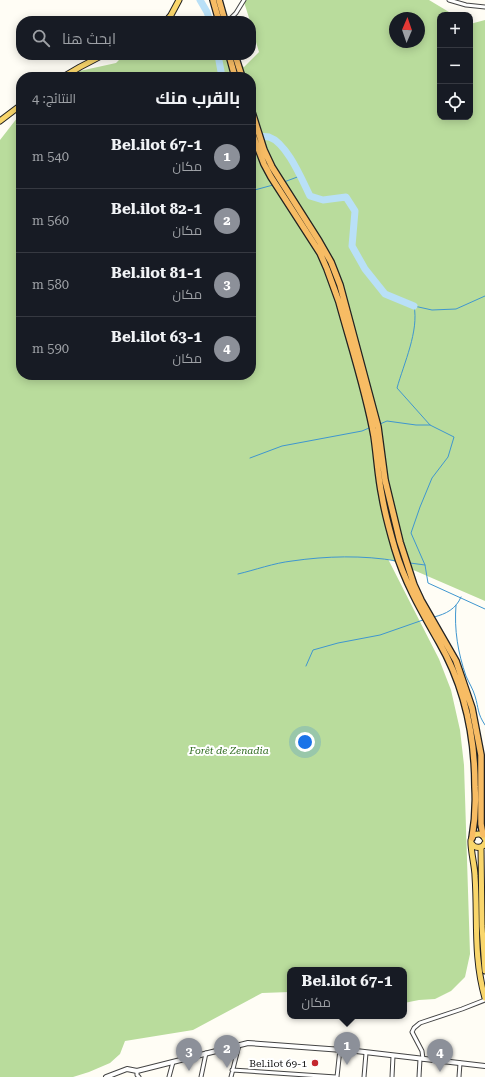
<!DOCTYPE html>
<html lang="ar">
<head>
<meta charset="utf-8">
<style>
  :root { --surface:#171b24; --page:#20242c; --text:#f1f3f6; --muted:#9ea1a6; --line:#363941; --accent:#8c9099 }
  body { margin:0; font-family:"Roboto Serif",Cairo,serif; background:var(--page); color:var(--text); direction:rtl }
  .controls { position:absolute; right:12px; top:12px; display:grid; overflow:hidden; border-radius:8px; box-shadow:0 2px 10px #0003 }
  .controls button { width:36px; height:36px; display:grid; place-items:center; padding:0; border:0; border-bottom:1px solid var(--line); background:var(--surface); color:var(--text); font:20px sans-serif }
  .compass { position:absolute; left:389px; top:12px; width:36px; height:36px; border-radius:50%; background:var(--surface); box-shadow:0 2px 10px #0003; rotate:2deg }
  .you { position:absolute; left:305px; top:742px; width:14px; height:14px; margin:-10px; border:3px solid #fff; border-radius:50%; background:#1a73e8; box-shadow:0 0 0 6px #1a73e833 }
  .badge { display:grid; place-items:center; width:26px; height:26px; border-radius:50%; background:var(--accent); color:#fff; font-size:13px; font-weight:700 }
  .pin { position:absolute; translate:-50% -33px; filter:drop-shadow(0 1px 2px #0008) }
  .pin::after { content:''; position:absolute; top:21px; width:14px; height:12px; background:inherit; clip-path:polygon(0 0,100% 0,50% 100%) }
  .popup { position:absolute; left:287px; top:967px; width:120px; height:52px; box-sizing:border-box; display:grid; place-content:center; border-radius:8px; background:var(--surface); filter:drop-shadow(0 1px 3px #0005); font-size:13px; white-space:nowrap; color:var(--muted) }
  .popup b { font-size:15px; color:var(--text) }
  .popup::after { content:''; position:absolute; left:50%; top:100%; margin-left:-8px; border:8px solid transparent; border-top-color:var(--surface) }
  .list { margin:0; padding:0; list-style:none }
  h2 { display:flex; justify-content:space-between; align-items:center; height:52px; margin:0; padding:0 16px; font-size:17px }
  h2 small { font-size:13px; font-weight:400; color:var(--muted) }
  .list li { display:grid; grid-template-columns:26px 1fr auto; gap:12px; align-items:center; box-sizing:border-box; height:64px; padding:0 16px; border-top:1px solid var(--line) }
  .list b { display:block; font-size:15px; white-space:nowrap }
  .list p { margin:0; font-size:13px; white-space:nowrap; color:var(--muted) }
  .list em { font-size:13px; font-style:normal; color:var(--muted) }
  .icon { flex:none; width:22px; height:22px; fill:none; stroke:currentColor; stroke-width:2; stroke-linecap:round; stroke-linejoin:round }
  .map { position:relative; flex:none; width:485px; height:1077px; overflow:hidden; direction:ltr }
  .search { position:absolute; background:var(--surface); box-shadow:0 2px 10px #0003; left:16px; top:16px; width:240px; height:44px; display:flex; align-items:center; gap:10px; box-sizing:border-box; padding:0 14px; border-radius:16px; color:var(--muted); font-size:15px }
  .panel { position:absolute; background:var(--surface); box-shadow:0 2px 10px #0003; left:16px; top:72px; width:240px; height:308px; border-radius:16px; direction:rtl }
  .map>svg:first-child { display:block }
  .forest { fill:#b9dc9c; fill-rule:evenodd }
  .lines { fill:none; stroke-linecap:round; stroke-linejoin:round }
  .stream { stroke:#3f96cf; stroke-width:1 }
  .river { stroke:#b9e0f7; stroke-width:7 }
  .minor-casing { stroke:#444; stroke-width:5 }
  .tertiary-casing { stroke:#444; stroke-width:6 }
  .primary-casing { stroke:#222; stroke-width:7 }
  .trunk-casing { stroke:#222; stroke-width:8 }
  .minor { stroke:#fff; stroke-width:3 }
  .tertiary { stroke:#fff; stroke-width:4 }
  .primary { stroke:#f9d66b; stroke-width:5 }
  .trunk { stroke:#f7bc64; stroke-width:5.5 }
  .poi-dot { fill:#c4262e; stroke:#fff; stroke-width:1.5 }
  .labels { text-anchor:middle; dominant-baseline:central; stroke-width:4; stroke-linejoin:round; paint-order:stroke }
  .park-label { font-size:10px; font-style:italic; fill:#2f6b1f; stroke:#fff }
  .poi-label { font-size:10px; fill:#111; stroke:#fff; text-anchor:end }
</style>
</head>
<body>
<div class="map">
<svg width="485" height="1077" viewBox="0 0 485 1077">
  <rect width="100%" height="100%" fill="#fffdf5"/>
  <!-- forest -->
  <path class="forest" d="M247,0H429L454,15H440V117H470V24L485,20V601L388,559L439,659L451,690L460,730L464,765L470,954L465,977L451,991L435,999L419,1000L404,1003V970H290V992L262,993L193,1030L125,1041L120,1054L110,1063L89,1072L73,1077H0V140L21,113V375H251V77H68L75,72L116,63L124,55H228L244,67L259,52L251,25V21H250L244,2ZM395,18H419V42H395Z"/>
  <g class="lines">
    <!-- stream -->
    <path class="stream" d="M284,182L300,176
      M251,191L273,185
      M485,296L456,309L432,310L414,306C419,331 404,363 397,388L430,425L454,437L448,457L432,478L420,507L411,533L425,565L428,583L485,609
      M380,424L387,421L416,425H430
      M250,458L282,446L362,431L369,428
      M410,563L425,565
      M238,574C255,570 274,563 292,561C326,556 363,555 397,561
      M456,605C454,630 458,653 466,676C469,683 473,689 475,696C479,709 477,713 485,725
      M434,617C446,614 456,609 461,597
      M306,666L313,650L338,643L380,635L423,620"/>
    <!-- river -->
    <path class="river" d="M200,0L207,12L210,21
      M218,55L222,77
      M254,137C258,137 265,136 269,137C287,143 302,180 310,196L323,200L346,197L355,211L352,246L365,269L385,294L414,306"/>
    <!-- minor casing -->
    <g class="minor-casing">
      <path id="minor" d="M449,0L466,5L485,7
        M228,21L236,13L244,0
        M423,1059L422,1051L412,1032L414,1028L420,1023L462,1009L485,1000
        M232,1070L336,1077
        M137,1071V1075L139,1077
        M169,1077L173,1062
        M201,1077L206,1053
        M231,1077L239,1045
        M337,1077L340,1049
        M364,1077L366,1053
        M392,1077L393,1056
        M419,1077L420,1059
        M459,1077L460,1063"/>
    </g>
    <!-- tertiary casing -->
    <g class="tertiary-casing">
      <path id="tertiary" d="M106,1077L127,1069L137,1071L248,1043L356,1051L485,1066"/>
    </g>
    <!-- primary casing -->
    <g class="primary-casing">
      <path id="primary" d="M166,21L171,15L179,0
        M63,77L80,67L103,55
        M0,121L21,105
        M485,839C483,834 479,833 474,835C473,837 472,837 471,840C470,848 475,867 475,876C478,918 473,956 485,998
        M472,844C475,848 479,848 483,846L485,843
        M481,847L482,926L485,971"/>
    </g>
    <!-- trunk casing -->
    <g class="trunk-casing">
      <path id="trunk" d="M213,0L219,21
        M219,0L225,21
        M229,55L235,77
        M235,55L242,77
        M251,109L264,150L272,167L319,241L331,262L340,285L378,427L385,480L400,542L414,585L421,600L456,661L472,708L481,755V824L483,835
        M251,130L264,164L271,177L320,253L327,269L339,302C351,346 366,391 374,436C377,456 378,477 382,496C385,514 390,532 395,549C405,583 422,612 439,642C465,687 475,736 475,787C476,804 475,821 472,838"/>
    </g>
    <!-- minor -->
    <use href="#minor" class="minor"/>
    <!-- tertiary -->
    <use href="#tertiary" class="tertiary"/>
    <!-- primary -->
    <use href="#primary" class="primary"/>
    <!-- trunk -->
    <use href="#trunk" class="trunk"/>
  </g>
  <!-- markers -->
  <circle class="poi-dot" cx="315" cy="1063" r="4"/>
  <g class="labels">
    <!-- park labels -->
    <g class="park-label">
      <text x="229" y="750">Forêt de Zenadia</text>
    </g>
    <!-- poi labels -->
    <g class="poi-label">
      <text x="307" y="1063">Bel.ilot 69-1</text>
    </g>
  </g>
</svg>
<div class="controls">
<button>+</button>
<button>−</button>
<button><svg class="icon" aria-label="locate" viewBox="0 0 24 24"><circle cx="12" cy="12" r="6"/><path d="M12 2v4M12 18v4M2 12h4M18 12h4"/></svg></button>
</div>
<svg class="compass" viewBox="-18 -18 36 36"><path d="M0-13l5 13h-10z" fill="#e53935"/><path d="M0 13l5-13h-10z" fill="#9ea1a6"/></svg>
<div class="you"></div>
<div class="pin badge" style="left:347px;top:1065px">1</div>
<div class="popup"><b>Bel.ilot 67-1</b>مكان</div>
<div class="pin badge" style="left:227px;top:1068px">2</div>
<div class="pin badge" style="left:189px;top:1071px">3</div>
<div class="pin badge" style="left:440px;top:1072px">4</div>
<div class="search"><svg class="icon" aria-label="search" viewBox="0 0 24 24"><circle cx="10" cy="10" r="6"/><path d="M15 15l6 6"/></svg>ابحث هنا</div>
<section class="panel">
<h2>بالقرب منك<small>النتائج: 4</small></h2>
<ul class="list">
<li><span class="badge">1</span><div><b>Bel.ilot 67-1</b><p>مكان</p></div><em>540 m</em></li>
<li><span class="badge">2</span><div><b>Bel.ilot 82-1</b><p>مكان</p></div><em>560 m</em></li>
<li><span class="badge">3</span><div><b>Bel.ilot 81-1</b><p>مكان</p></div><em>580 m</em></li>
<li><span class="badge">4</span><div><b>Bel.ilot 63-1</b><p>مكان</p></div><em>590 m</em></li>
</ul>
</section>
</div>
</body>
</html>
